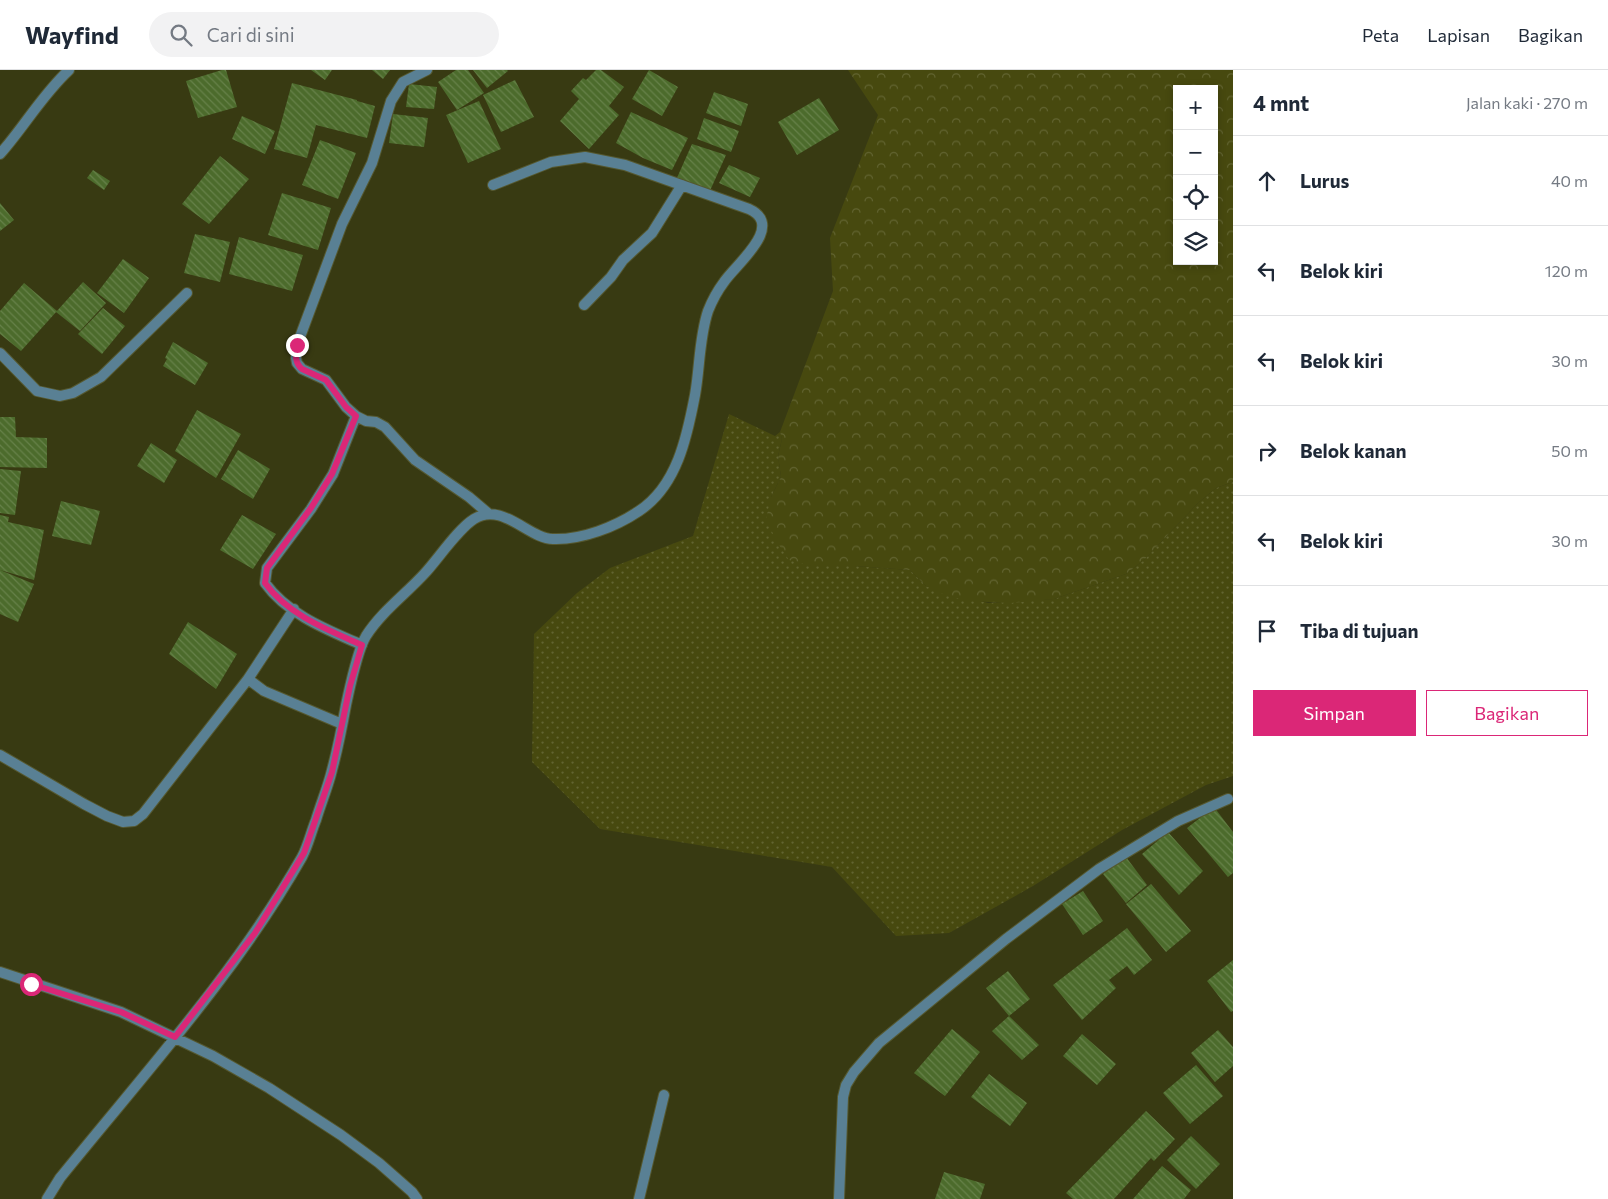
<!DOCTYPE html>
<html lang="id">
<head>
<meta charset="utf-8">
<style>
  :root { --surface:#fff; --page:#f2f2f3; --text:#1f2937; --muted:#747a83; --line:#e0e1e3; --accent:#db2777 }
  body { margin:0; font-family:Commissioner,sans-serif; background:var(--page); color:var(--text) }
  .controls { position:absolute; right:15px; top:15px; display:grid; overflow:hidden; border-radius:0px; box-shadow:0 2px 8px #0003 }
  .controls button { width:45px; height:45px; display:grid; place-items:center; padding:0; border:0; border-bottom:1px solid var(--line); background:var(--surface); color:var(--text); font:25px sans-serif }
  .stop { position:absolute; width:15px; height:15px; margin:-11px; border:4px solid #db2777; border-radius:50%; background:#fff }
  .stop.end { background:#db2777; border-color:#fff; box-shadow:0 1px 5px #0008 }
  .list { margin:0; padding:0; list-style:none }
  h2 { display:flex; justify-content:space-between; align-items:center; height:65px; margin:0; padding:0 20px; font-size:21px }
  h2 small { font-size:16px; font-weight:400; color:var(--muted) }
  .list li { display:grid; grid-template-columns:32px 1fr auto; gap:15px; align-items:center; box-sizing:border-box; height:90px; padding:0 20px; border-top:1px solid var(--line) }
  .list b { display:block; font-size:19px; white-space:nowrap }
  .list em { font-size:16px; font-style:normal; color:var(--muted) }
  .actions { display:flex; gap:10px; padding:15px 20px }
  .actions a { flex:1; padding:11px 0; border:1px solid var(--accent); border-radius:0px; text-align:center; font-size:18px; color:var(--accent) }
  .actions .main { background:var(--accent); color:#fff }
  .icon { flex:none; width:28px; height:28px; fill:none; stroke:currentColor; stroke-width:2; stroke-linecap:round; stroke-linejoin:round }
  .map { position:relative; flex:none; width:1233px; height:1129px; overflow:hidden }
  header { display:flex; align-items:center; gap:30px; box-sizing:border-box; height:70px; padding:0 25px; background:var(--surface); border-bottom:1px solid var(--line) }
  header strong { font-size:24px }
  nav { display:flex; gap:28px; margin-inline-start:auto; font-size:18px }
  .search { width:350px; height:45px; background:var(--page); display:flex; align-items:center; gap:12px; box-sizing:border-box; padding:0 18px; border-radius:28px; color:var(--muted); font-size:19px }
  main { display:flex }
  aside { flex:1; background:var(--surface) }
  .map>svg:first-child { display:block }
  .grass { fill:url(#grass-dots) }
  .forest { fill:url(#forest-crowns); fill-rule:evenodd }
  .building { fill:url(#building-back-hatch) }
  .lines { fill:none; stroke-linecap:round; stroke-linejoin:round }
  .minor-casing { stroke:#555830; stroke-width:12 }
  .minor { stroke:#598094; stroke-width:10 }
  .route { stroke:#db2777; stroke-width:6 }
</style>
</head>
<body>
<header>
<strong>Wayfind</strong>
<div class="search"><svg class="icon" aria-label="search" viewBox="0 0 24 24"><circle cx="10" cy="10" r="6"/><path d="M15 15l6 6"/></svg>Cari di sini</div>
<nav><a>Peta</a><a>Lapisan</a><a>Bagikan</a></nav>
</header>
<main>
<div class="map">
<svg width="1233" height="1129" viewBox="0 0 1233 1129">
  <defs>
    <pattern id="grass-dots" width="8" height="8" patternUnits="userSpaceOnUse" patternTransform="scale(1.25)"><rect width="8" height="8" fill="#47490f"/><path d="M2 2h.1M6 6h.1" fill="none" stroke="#626431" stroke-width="1.8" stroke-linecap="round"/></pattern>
    <pattern id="forest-crowns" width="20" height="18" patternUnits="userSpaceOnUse" patternTransform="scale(1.25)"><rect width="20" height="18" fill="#47490f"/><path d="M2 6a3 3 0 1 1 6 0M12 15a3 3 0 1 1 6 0" fill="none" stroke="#626431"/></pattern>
    <pattern id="building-back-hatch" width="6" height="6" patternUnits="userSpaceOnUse" patternTransform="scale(1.25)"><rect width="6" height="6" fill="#4c6b2c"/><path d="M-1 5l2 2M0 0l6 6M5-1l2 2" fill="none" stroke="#668149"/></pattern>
  </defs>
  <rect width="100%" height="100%" fill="#383a12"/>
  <!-- grass -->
  <path class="grass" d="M729,344L775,366L780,362L782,369L778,386L781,407L771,427L811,496H855L910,500L926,516L988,533L1054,529L1126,504L1145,489L1198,433L1216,418L1233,412V706L1206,715L1122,760L1033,816L949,863L896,866L832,797L600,759L532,692L534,564L577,523L610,498L693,466Z"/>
  <!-- forest -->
  <path class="forest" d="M848,0H1233V412L1216,418L1198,433L1145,489L1126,504L1054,529L1011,533L968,531L945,525L926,516L910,500L855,496H811L789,490L777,472L766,449L771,427L781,407L778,386L782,369L780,362L833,221L830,168L878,45ZM1177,19H1214V191H1177Z"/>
  <!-- building -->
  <path class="building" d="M222,0H226L237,37L198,48L186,11Z
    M311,0H332L325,10Z
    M372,0H390L383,9Z
    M456,0H468L484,23L457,40L438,12Z
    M473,0H507L508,1L487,18Z
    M596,0H601L624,17L609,36L619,45L589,79L560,51L579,29L571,21L583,8L586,10Z
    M649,0L678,17L662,46L632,29Z
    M515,10L534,47L501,62L483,25Z
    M292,13L357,30V31L375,36L367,68L316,55L307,88L274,79Z
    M409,14L437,17L434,39L406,37Z
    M714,22L748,34L741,56L706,43Z
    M819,28L839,60L797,85L778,52Z
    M479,31L501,79L468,93L446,45Z
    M631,42L688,68L672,100L643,88L616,73Z
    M393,44L428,48L424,77L389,73Z
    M242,46L275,61L265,84L232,69Z
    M704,48L739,61L731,82L697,69Z
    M320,70L356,83L338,129L302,115Z
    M692,74L726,85L709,123L676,110Z
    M220,86L249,109L209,154L182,134Z
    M729,95L760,108L750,127L719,113Z
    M93,100L110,111L104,120L87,108Z
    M282,123L331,138L318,180L268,165Z
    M0,133L14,150L0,161Z
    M195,164L230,172L220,212L184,203Z
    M239,167L303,185L292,221L229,204Z
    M123,189L149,208L124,243L97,223Z
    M83,212L106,233L80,261L56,242Z
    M24,213L57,241L21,281L0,264V241Z
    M103,238L125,256L102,284L78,264Z
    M173,272L208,293L195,315L163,296L167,289L165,288Z
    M197,340L241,364L216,408L175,381Z
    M0,347H15L16,367L47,368V398L0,397Z
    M151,373L177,390L164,413L137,396Z
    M238,380L270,399L253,429L221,409Z
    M0,399L21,401L15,445L0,443Z
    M61,431L100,441L91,475L52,466Z
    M0,445L9,447L8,452L44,460L34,510L0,500Z
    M242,445L276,464L253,499L220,480Z
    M0,500L34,514L18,552L0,544Z
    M188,552L237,584L216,619L169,584Z
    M1214,737L1233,762V803L1228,807L1187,758Z
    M1168,762L1203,801L1179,825L1142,784Z
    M1126,787L1147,815L1126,833L1103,804Z
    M1151,814L1191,861L1166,882L1126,834Z
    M1083,821L1103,851L1083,865L1062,834Z
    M1127,858L1152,890L1134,905L1127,896L1109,910L1116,918L1082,950L1053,915Z
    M1233,890V941L1231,942L1207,911Z
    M1008,901L1030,929L1009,946L986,918Z
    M1009,946L1039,975L1022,990L992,961Z
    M952,959L980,982L945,1026L914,1003Z
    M1218,960L1233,977V996L1215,1012L1191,983Z
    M1082,964L1116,994L1097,1015L1063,986Z
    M1196,995L1223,1026L1190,1054L1163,1023Z
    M989,1004L1027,1033L1010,1056L971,1027Z
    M1146,1041L1175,1069L1154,1091L1151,1088L1114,1129H1073L1066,1123Z
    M1191,1066L1220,1094L1196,1119L1167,1090Z
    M1162,1096L1191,1120L1184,1129H1133Z
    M944,1102L985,1114L980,1129H935Z"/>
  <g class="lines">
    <!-- minor casing -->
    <g class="minor-casing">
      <path id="minor" d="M427,0L403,12L391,31L372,93L342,154L297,275L296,288L297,293L302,299L326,310L346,337L356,346L366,351L376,352L385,357L415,390L469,427L489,444
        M0,84C24,57 42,25 69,0
        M584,235L611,207L623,190L652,163L682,115
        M0,283L37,321L60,326L73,323L101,307L187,223
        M356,346L333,404L311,439L267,498L265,513C288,545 328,560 362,575
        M248,609L294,539
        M0,685L84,734L107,746L123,752L134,751L143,744L248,609L264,621L342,654
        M0,902L121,942L213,986L269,1018L341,1065L379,1093L412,1122L417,1129
        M47,1129L60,1108C144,1004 236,903 302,787C308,776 311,762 316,750C321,733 328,717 332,700C338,678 342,657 346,635C350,617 357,581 366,566C382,541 406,524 425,503C438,489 458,459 474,449C502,431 529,469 553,469C582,470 615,457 639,441C677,416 687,367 695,325C700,297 699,268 708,241C712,231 718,220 724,212C735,195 786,156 749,139L625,95L585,87L551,92L493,115
        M639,1129L664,1025
        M839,1129L843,1027L846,1015L854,1002L879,973L1006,869L1099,799L1178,751L1228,729"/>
    </g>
    <!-- minor -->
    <use href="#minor" class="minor"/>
  </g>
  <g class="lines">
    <!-- route -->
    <path class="route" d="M31,914L121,942L175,967L255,863L304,783L332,702L350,616L362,575C328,560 288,545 265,513L267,498L311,438L332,404L356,346L346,337L326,310L302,299C294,292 296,284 297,275"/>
  </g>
</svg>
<div class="controls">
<button>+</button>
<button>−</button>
<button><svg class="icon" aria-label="locate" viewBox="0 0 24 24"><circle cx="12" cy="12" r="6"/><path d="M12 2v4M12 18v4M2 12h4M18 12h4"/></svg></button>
<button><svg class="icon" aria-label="layers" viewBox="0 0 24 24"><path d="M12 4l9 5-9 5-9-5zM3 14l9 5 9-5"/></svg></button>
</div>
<div class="stop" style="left:31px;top:914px"></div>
<div class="stop end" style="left:297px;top:275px"></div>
</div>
<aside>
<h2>4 mnt<small>Jalan kaki · 270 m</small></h2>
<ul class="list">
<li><svg class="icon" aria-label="ahead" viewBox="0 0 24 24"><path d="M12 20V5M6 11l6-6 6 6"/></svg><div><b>Lurus</b></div><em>40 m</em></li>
<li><svg class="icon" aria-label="left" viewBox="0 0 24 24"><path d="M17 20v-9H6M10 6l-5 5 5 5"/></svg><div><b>Belok kiri</b></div><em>120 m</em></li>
<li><svg class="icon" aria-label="left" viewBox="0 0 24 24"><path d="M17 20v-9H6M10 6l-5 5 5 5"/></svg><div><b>Belok kiri</b></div><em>30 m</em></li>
<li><svg class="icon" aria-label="right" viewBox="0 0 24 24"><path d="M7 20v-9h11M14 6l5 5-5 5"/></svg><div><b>Belok kanan</b></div><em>50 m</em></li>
<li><svg class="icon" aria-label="left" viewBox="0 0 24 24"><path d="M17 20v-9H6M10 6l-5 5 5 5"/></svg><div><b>Belok kiri</b></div><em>30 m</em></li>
<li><svg class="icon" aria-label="arrive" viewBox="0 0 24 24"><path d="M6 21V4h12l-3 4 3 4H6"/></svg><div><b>Tiba di tujuan</b></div></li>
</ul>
<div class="actions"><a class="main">Simpan</a><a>Bagikan</a></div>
</aside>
</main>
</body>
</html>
